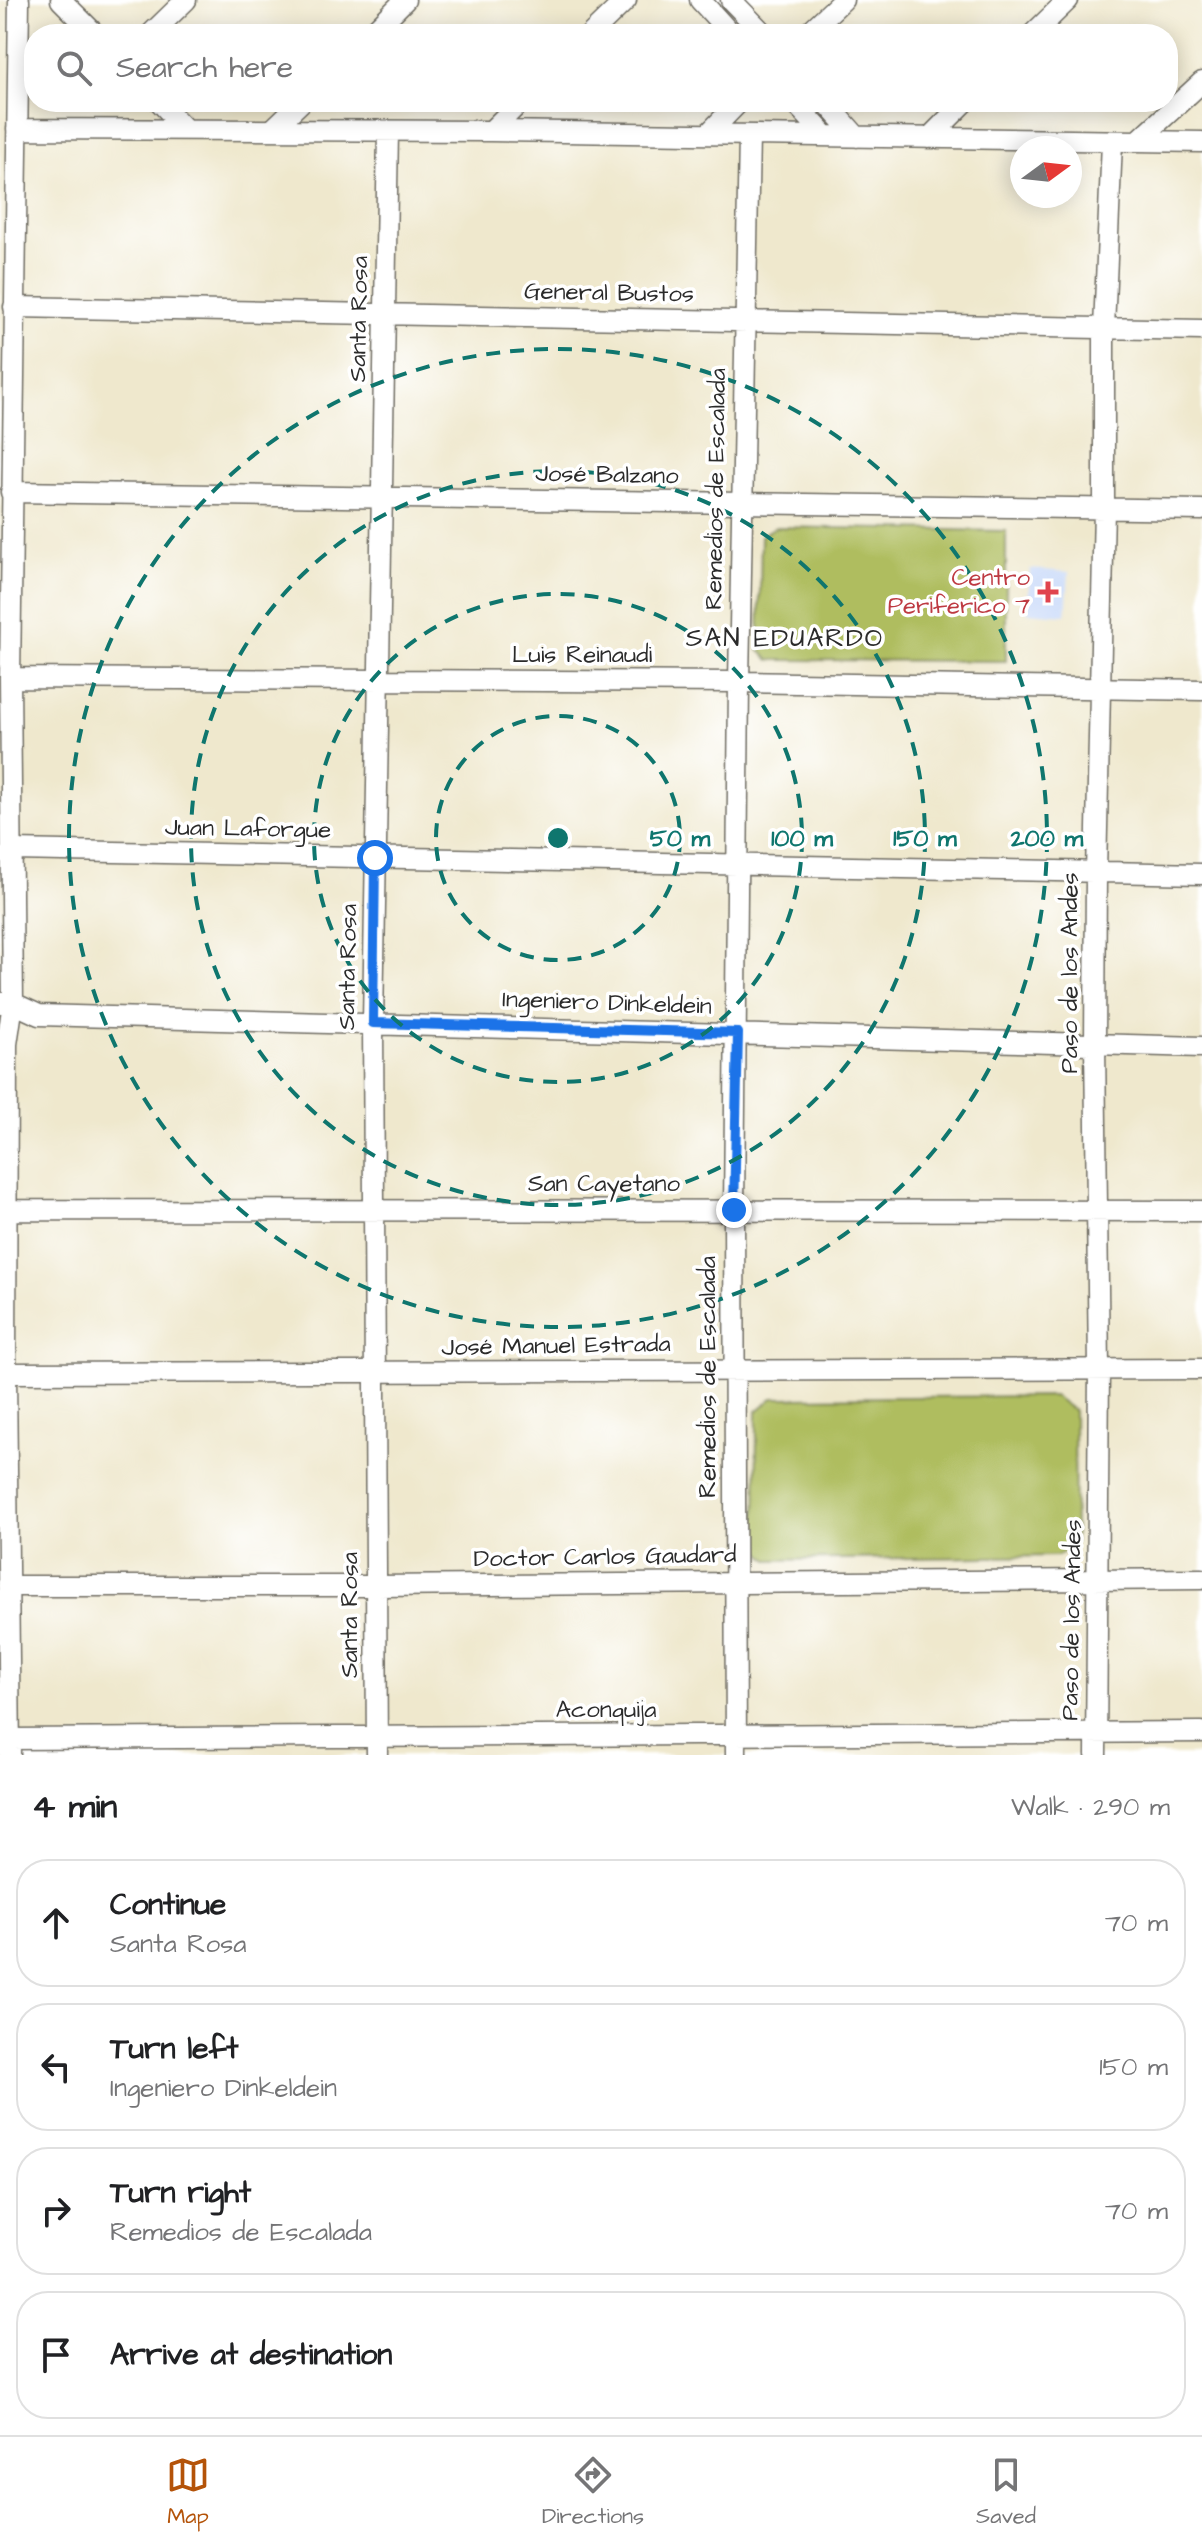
<!DOCTYPE html>
<html lang="en">
<head>
<meta charset="utf-8">
<style>
  :root { --surface:#fff; --page:#f6f6f6; --text:#202124; --muted:#757577; --line:#e0e0e0; --accent:#b45309 }
  body { margin:0; font-family:"Architects Daughter",sans-serif; background:var(--page); color:var(--text) }
  .compass { position:absolute; left:1010px; top:136px; width:72px; height:72px; border-radius:50%; background:var(--surface); box-shadow:0 4px 20px #0003; rotate:75deg }
  .stop { position:absolute; width:24px; height:24px; margin:-18px; border:6px solid #1a73e8; border-radius:50%; background:#fff }
  .stop.end { background:#1a73e8; border-color:#fff; box-shadow:0 2px 8px #0008 }
  .list { margin:0; padding:0; list-style:none }
  h2 { display:flex; justify-content:space-between; align-items:center; height:104px; margin:0; padding:0 32px; font-size:34px }
  h2 small { font-size:26px; font-weight:400; color:var(--muted) }
  .list li { display:grid; grid-template-columns:52px 1fr auto; gap:24px; align-items:center; box-sizing:border-box; height:128px; margin:0 16px 16px; padding:0 16px; border:2px solid var(--line); border-radius:32px }
  .list b { display:block; font-size:30px; white-space:nowrap }
  .list p { margin:0; font-size:26px; white-space:nowrap; color:var(--muted) }
  .list em { font-size:26px; font-style:normal; color:var(--muted) }
  .icon { flex:none; width:44px; height:44px; fill:none; stroke:currentColor; stroke-width:2; stroke-linecap:round; stroke-linejoin:round }
  .map { position:relative; flex:none; width:1202px; height:1755px; overflow:hidden }
  .search { position:absolute; background:var(--surface); box-shadow:0 4px 20px #0003; left:24px; right:24px; top:24px; height:88px; display:flex; align-items:center; gap:20px; box-sizing:border-box; padding:0 28px; border-radius:32px; color:var(--muted); font-size:30px }
  .sheet { height:680px; background:var(--surface) }
  nav { display:flex; justify-content:space-around; align-items:center; box-sizing:border-box; height:112px; border-top:2px solid var(--line); background:var(--surface); font-size:22px; color:var(--muted) }
  nav a { display:grid; justify-items:center; gap:4px }
  nav .on { color:var(--accent) }
  .map>svg:first-child { display:block }
  .built { fill:#cbdbf9 }
  .green { fill:#afbd5f; stroke:#6d7445; stroke-width:2 }
  .lines { fill:none; stroke-linecap:round; stroke-linejoin:round }
  .minor-casing { stroke:#706d64; stroke-width:23 }
  .minor { stroke:#fff; stroke-width:20 }
  .route { stroke:#1a73e8; stroke-width:10 }
  .ring { fill:none; stroke:#0f766e; stroke-width:4; stroke-dasharray:14 10 }
  .health-dot { fill:#e0444e; stroke:#fff; stroke-width:3 }
  .labels { text-anchor:middle; dominant-baseline:central; stroke-width:7; stroke-linejoin:round; paint-order:stroke }
  .street-label { font-size:24px; fill:#2b2b2b; stroke:#fff }
  .health-label { font-size:24px; fill:#be3a42; stroke:#fff; text-anchor:end }
  .neighbourhood-label { font-size:26px; letter-spacing:2px; fill:#2b2b2b; stroke:#fff }
  .centre { fill:#0f766e; stroke:#fff; stroke-width:4 }
  .ring-label { font-size:24px; text-anchor:middle; font-weight:bold; fill:#0f766e; stroke:#fff; stroke-width:7; stroke-linejoin:round; paint-order:stroke }
</style>
</head>
<body>
<div class="map">
<svg width="1202" height="1755" viewBox="0 0 1202 1755">
  <rect width="100%" height="100%" fill="#fff"/>
  <filter id="ink" filterUnits="userSpaceOnUse"><feTurbulence type="fractalNoise" baseFrequency=".0125" numOctaves="2"/><feDisplacementMap in="SourceGraphic" scale="16" xChannelSelector="R" yChannelSelector="G"/><feConvolveMatrix kernelMatrix="1 2 1 2 8 2 1 2 1" color-interpolation-filters="sRGB"/></filter>
  <filter id="wash" filterUnits="userSpaceOnUse"><feTurbulence type="fractalNoise" baseFrequency=".006" numOctaves="4" result="noise"/><feDisplacementMap in="SourceGraphic" scale="32" xChannelSelector="R" yChannelSelector="G"/><feGaussianBlur stdDeviation="1.8" result="paint"/><feColorMatrix in="noise" values="0 0 0 0 0 0 0 0 0 0 0 0 0 0 0 0 0 1.4 0 .05"/><feComposite in="paint" operator="in"/></filter>
  <g filter="url(#wash)">
    <rect width="100%" height="100%" fill="#efe8cd"/>
    <!-- built -->
    <path class="built" d="M1030,569L1069,572L1066,615L1027,612Z"/>
    <!-- green -->
    <path class="green" d="M775,527L1006,531V661L770,660L759,650L761,536Z
      M1054,1396L1074,1411L1075,1543L1058,1556L769,1560L756,1548L757,1411L773,1398Z"/>
  </g>
  <g filter="url(#ink)">
    <g class="lines">
      <!-- minor casing -->
      <g class="minor-casing">
        <path id="minor" d="M61,0L95,34
          M700,0L731,34
          M731,0L764,34
          M151,34L186,0
          M371,34L405,0
          M591,34L626,0
          M807,34L843,0
          M1033,34L1068,0
          M160,102L185,129
          M794,102L826,136
          M826,102L857,137
          M17,129L491,131L1202,142
          M273,129L301,102
          M491,131L520,102
          M708,134L739,102
          M929,138L965,102
          M1138,141L1202,82
          M14,307L1202,330
          M11,492L1202,510
          M10,678L739,682L1202,690
          M13,850L1202,874
          M0,1003H13L39,1015L1202,1047
          M6,1210L1202,1211
          M6,1373L1202,1369
          M8,1586H376L1202,1579
          M10,1739L1202,1732
          M10,1755L6,1373L7,1044L13,1003L10,678L19,0
          M377,1755L373,1023L388,131
          M736,1755L734,1210L739,682L749,135
          M1096,1755L1099,1369L1095,1045L1096,874L1104,508V328L1112,142"/>
      </g>
      <!-- minor -->
      <use href="#minor" class="minor"/>
    </g>
  </g>
  <g class="lines" filter="url(#ink)">
    <!-- route -->
    <path class="route" d="M375,858L373,1023L738,1033L734,1210"/>
  </g>
  <!-- distance rings -->
  <g class="ring">
    <circle cx="558" cy="838" r="122"/>
    <circle cx="558" cy="838" r="244"/>
    <circle cx="558" cy="838" r="367"/>
    <circle cx="558" cy="838" r="489"/>
  </g>
  <!-- markers -->
  <path class="health-dot" d="M1044 580h8v8h8v8h-8v8h-8v-8h-8v-8h8z"/>
  <g class="labels">
    <!-- street labels -->
    <g class="street-label">
      <text transform="translate(609 293) rotate(1)">General Bustos</text>
      <text transform="translate(359 319) rotate(-89)">Santa Rosa</text>
      <text transform="translate(607 475) rotate(1)">José Balzano</text>
      <text transform="translate(716 489) rotate(-89)">Remedios de Escalada</text>
      <text x="582" y="655">Luis Reinaudi</text>
      <text transform="translate(248 829) rotate(1)">Juan Laforgue</text>
      <text transform="translate(348 967) rotate(-89)">Santa Rosa</text>
      <text transform="translate(1070 973) rotate(-90)">Paso de los Andes</text>
      <text transform="translate(607 1003) rotate(2)">Ingeniero Dinkeldein</text>
      <text x="604" y="1184">San Cayetano</text>
      <text transform="translate(556 1346) rotate(-1)">José Manuel Estrada</text>
      <text transform="translate(708 1377) rotate(-90)">Remedios de Escalada</text>
      <text transform="translate(605 1557) rotate(-1)">Doctor Carlos Gaudard</text>
      <text transform="translate(350 1615) rotate(-90)">Santa Rosa</text>
      <text transform="translate(1072 1620) rotate(-89)">Paso de los Andes</text>
      <text x="606" y="1710">Aconquija</text>
    </g>
    <!-- health labels -->
    <g class="health-label">
      <text x="1030" y="578">Centro<tspan x="1030" dy="28">Periferico 7</tspan></text>
    </g>
    <!-- neighbourhood labels -->
    <g class="neighbourhood-label">
      <text x="785" y="638">SAN EDUARDO</text>
    </g>
  </g>
  <circle cx="558" cy="838" r="12" class="centre"/>
  <g class="ring-label">
    <text x="680" y="846">50 m</text>
    <text x="802" y="846">100 m</text>
    <text x="925" y="846">150 m</text>
    <text x="1047" y="846">200 m</text>
  </g>
</svg>
<svg class="compass" viewBox="-18 -18 36 36"><path d="M0-13l5 13h-10z" fill="#e53935"/><path d="M0 13l5-13h-10z" fill="#757577"/></svg>
<div class="stop" style="left:375px;top:858px"></div>
<div class="stop end" style="left:734px;top:1210px"></div>
<div class="search"><svg class="icon" aria-label="search" viewBox="0 0 24 24"><circle cx="10" cy="10" r="6"/><path d="M15 15l6 6"/></svg>Search here</div>
</div>
<section class="sheet">
<h2>4 min<small>Walk · 290 m</small></h2>
<ul class="list">
<li><svg class="icon" aria-label="ahead" viewBox="0 0 24 24"><path d="M12 20V5M6 11l6-6 6 6"/></svg><div><b>Continue</b><p>Santa Rosa</p></div><em>70 m</em></li>
<li><svg class="icon" aria-label="left" viewBox="0 0 24 24"><path d="M17 20v-9H6M10 6l-5 5 5 5"/></svg><div><b>Turn left</b><p>Ingeniero Dinkeldein</p></div><em>150 m</em></li>
<li><svg class="icon" aria-label="right" viewBox="0 0 24 24"><path d="M7 20v-9h11M14 6l5 5-5 5"/></svg><div><b>Turn right</b><p>Remedios de Escalada</p></div><em>70 m</em></li>
<li><svg class="icon" aria-label="arrive" viewBox="0 0 24 24"><path d="M6 21V4h12l-3 4 3 4H6"/></svg><div><b>Arrive at destination</b></div></li>
</ul>
</section>
<nav>
<a class="on"><svg class="icon" aria-label="map" viewBox="0 0 24 24"><path d="M3 6l6-2 6 2 6-2v14l-6 2-6-2-6 2zM9 4v14M15 6v14"/></svg>Map</a>
<a><svg class="icon" aria-label="directions" viewBox="0 0 24 24"><path d="M12 3l9 9-9 9-9-9zM9 14v-3h6M13 9l2 2-2 2"/></svg>Directions</a>
<a><svg class="icon" aria-label="saved" viewBox="0 0 24 24"><path d="M7 4h10v16l-5-4-5 4z"/></svg>Saved</a>
</nav>
</body>
</html>
